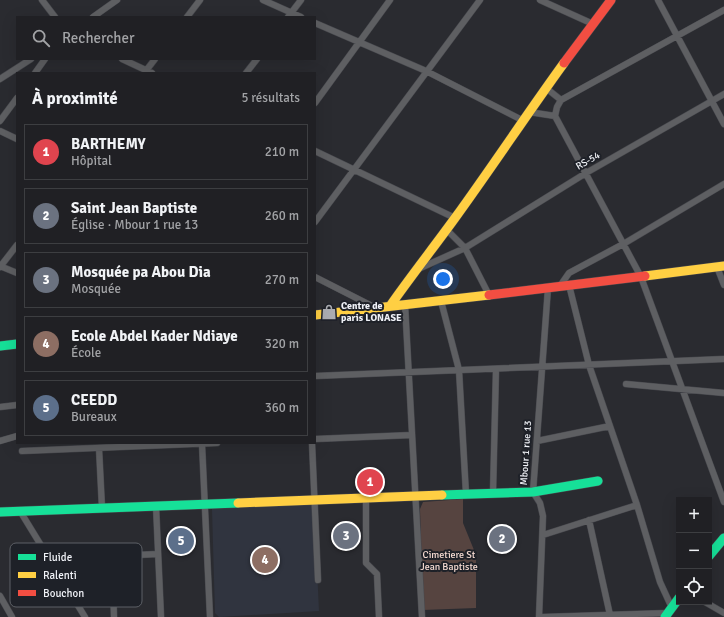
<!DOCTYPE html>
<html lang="fr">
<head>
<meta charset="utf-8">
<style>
  :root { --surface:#202024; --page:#28282c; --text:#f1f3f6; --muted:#a2a3a6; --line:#3d3e41; --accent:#b45309 }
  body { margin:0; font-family:Signika,sans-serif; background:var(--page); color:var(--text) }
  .controls { position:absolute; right:12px; bottom:12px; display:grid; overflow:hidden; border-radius:0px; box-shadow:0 4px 16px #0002 }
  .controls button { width:36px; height:36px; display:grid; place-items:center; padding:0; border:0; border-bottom:1px solid var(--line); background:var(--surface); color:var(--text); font:20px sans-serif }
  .you { position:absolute; left:443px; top:279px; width:14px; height:14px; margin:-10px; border:3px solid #fff; border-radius:50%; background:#1a73e8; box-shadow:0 0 0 6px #1a73e833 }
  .badge { display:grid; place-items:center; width:26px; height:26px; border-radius:50%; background:var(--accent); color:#fff; font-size:13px; font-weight:700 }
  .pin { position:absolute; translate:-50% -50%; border:2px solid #fff; box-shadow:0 1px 4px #0006 }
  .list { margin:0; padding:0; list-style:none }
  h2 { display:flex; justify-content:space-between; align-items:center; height:52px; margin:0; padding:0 16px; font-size:17px }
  h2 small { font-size:13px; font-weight:400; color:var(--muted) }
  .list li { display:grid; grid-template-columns:26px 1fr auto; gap:12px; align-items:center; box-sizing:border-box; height:56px; margin:0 8px 8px; padding:0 8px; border:1px solid var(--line); border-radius:0px }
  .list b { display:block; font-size:15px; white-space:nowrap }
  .list p { margin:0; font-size:13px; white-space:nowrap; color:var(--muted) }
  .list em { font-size:13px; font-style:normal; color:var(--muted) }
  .icon { flex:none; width:22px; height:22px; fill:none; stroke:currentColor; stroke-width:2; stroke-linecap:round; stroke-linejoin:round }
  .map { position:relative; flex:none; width:724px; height:617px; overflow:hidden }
  .search { position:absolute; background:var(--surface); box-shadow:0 4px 16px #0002; left:16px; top:16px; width:300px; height:44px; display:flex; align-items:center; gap:10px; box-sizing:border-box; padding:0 14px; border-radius:0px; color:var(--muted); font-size:15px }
  .panel { position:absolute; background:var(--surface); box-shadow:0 4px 16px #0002; left:16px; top:72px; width:300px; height:372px; border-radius:0px }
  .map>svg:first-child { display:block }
  .built { fill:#30343f }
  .green { fill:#564440 }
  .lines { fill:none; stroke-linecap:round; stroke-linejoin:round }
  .street-casing { stroke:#47484d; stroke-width:7 }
  .fast-casing { stroke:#47484d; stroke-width:10 }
  .slow-casing { stroke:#47484d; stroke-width:10 }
  .jam-casing { stroke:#47484d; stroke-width:10 }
  .street { stroke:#5e5f62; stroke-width:6 }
  .fast { stroke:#16e098; stroke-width:9 }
  .slow { stroke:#ffcf43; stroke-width:9 }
  .jam { stroke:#f24e42; stroke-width:9 }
  .labels { text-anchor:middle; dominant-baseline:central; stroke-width:4; stroke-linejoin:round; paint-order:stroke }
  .street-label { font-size:10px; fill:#f0f2f7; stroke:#1e2128 }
  .poi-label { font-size:10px; font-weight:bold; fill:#f0f2f7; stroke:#1e2128; text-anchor:start }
  .park-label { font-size:10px; fill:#f7dcd3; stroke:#1e2128 }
  .key { fill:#1e2128; stroke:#5d6066; stroke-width:1 }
  .key-label { font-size:11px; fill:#f0f2f7 }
</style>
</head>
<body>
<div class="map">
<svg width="724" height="617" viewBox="0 0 724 617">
  <rect width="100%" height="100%" fill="#2a2b30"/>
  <!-- built -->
  <path class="built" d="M314,504L319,611L219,617L215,613L212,509Z"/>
  <!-- green -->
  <path class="green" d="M463,499V523L476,555V608L423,610L420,509L423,502Z"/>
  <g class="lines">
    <!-- street casing -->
    <g class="street-casing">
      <path id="street" d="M42,0L55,17
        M263,0L301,17
        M540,0L593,24
        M658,0L724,124
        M93,17L117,0
        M187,17L200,0
        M288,17L301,0
        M315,23L426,71L522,120
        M122,59L152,73
        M145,72L155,59
        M35,73L45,59
        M246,73L257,59
        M0,79L31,59
        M546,88L561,100L557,107L555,116L641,277L724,502
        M561,100L724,10
        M315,103L390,0
        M529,112L555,116
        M0,121L17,98
        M0,131L17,139
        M315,151L455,218
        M315,222L480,0
        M446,229L465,248L489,295
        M0,266L17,273
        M0,267L17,245
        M717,267L724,285
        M416,270L465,248L586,173L724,94
        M315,277L374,307
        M569,285L589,365L637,505L660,582L672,608
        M560,286L569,273L625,243L724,184
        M441,301L459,370L466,494
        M405,304L422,617
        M315,376L724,359
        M626,384L724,393
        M0,407L17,405
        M315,439L412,435
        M0,441L17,436
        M537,441L610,426
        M312,443L318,580
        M202,444L210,617
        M99,448L102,508
        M22,451L217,443
        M493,493L496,369
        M366,498V563L377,574L379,617
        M156,506L161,617
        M20,511L85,617
        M589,520L610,615L609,617
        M543,535L637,505
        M112,556L114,617
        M50,559L158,554
        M0,596L12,617
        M705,602L724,613
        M539,617L543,516L540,503L533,492L548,288
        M543,617L668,613"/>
    </g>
    <!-- fast casing -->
    <g class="fast-casing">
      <path id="fast" d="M0,346L17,344
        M442,495L533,492L598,481
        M0,512L238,503
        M709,556L724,538
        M665,617L679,598"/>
    </g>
    <!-- slow casing -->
    <g class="slow-casing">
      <path id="slow" d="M645,276L724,266
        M390,306C411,276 434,247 455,218C492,167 527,114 564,63
        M315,315L489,295
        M238,503L442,495"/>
    </g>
    <!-- jam casing -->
    <g class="jam-casing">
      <path id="jam" d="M564,63L611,0
        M489,295L645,276"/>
    </g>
    <!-- street -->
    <use href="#street" class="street"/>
    <!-- fast -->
    <use href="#fast" class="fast"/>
    <!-- slow -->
    <use href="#slow" class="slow"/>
    <!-- jam -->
    <use href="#jam" class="jam"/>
  </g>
  <!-- icons -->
  <defs>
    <g id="shop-bare" transform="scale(1.2)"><path d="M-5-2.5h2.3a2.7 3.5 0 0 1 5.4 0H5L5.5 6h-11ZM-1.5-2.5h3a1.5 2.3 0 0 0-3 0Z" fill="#abacb1" stroke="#1e2128" stroke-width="2.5" paint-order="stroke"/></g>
  </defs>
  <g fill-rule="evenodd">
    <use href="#shop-bare" x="329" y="312"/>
  </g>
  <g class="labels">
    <!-- street labels -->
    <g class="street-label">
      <text transform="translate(588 161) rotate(-30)">RS-54</text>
      <text transform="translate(526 453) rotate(-86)">Mbour 1 rue 13</text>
    </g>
    <!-- poi labels -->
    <g class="poi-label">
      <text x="341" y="306">Centre de<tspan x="341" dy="12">paris LONASE</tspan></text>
    </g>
    <!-- park labels -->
    <g class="park-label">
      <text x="449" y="555">Cimetiere St<tspan x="449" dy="12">Jean Baptiste</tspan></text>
    </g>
  </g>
  <!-- legend -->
  <rect x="10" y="543" width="132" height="64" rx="6" class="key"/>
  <rect x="18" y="554" width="18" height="6" fill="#16e098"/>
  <rect x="18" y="572" width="18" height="6" fill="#ffcf43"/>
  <rect x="18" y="590" width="18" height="6" fill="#f24e42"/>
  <g class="key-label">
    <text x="43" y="561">Fluide</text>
    <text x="43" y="579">Ralenti</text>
    <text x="43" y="597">Bouchon</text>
  </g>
</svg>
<div class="controls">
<button>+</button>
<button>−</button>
<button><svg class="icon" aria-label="locate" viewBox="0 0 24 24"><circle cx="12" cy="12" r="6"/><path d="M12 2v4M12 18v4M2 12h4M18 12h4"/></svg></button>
</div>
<div class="you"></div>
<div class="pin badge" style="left:370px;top:482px;background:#e0444e">1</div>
<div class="pin badge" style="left:502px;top:539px;background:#6b7280">2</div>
<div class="pin badge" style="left:346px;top:536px;background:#6b7280">3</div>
<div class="pin badge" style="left:265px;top:560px;background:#8d6e63">4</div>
<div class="pin badge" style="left:181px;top:541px;background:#5c6f8a">5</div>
<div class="search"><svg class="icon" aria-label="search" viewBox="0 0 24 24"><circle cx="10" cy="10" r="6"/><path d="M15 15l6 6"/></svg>Rechercher</div>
<section class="panel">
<h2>À proximité<small>5 résultats</small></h2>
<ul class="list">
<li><span class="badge" style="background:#e0444e">1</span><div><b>BARTHEMY</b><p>Hôpital</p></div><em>210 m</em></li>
<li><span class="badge" style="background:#6b7280">2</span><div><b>Saint Jean Baptiste</b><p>Église · Mbour 1 rue 13</p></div><em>260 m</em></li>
<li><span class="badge" style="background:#6b7280">3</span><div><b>Mosquée pa Abou Dia</b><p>Mosquée</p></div><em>270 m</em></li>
<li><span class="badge" style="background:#8d6e63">4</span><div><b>Ecole Abdel Kader Ndiaye</b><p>École</p></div><em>320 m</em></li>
<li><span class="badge" style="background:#5c6f8a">5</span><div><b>CEEDD</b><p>Bureaux</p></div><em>360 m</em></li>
</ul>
</section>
</div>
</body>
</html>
